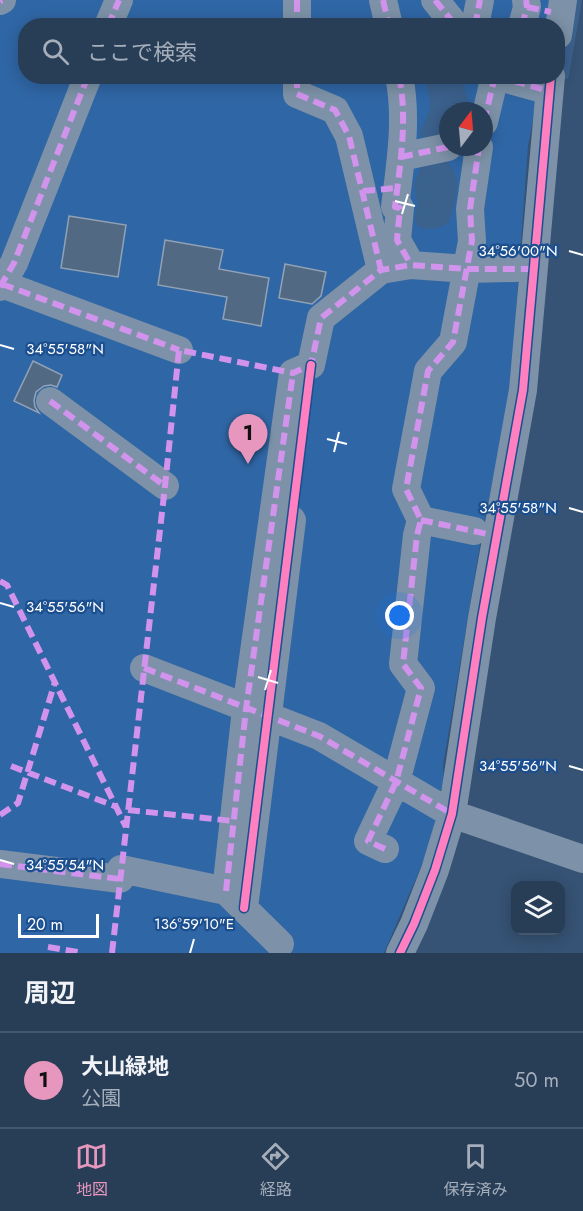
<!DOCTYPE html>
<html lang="ja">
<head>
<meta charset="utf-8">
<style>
  :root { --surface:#283e57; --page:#30455d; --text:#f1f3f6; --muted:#a5aeba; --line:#44576d; --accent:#e797bd }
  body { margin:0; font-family:Jost,"Noto Sans JP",sans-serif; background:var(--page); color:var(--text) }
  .controls { position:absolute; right:18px; bottom:18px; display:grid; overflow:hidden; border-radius:12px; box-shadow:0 3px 15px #0003 }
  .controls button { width:54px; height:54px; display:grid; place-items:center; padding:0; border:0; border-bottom:2px solid var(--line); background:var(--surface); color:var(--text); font:30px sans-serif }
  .compass { position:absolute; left:439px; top:102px; width:54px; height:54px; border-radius:50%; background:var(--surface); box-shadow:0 3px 15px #0003; rotate:16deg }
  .scale { position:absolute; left:18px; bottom:15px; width:81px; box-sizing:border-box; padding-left:6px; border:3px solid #fff; border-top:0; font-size:16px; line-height:21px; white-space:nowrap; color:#fff; -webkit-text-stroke:4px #1b4f8f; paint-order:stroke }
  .you { position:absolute; left:400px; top:616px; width:21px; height:21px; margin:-15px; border:4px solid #fff; border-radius:50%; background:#1a73e8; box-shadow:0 0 0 9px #1a73e833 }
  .badge { display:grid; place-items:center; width:39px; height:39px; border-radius:50%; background:var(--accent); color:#111; font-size:20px; font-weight:700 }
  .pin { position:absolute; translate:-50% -50px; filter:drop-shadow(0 2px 3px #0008) }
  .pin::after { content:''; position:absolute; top:32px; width:21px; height:18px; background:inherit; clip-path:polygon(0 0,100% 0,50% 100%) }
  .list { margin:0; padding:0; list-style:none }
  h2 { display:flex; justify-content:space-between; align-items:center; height:78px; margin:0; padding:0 24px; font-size:26px }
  h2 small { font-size:20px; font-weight:400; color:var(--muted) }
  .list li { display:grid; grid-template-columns:39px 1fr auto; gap:18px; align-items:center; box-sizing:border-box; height:96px; padding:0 24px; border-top:2px solid var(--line) }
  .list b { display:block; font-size:22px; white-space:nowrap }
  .list p { margin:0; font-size:20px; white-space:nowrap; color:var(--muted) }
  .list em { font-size:20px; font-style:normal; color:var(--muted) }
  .icon { flex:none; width:33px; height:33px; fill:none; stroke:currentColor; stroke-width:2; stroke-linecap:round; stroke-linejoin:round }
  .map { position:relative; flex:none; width:583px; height:953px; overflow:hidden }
  .search { position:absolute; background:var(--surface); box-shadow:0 3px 15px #0003; left:18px; right:18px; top:18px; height:66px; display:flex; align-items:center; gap:15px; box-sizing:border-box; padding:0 21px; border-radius:24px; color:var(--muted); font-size:22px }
  .sheet { height:174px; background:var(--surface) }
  nav { display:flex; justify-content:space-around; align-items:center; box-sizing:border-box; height:84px; border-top:2px solid var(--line); background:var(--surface); font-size:16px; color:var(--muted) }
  nav a { display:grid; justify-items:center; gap:3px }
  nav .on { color:var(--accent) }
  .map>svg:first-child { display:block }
  .green { fill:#2f66a5; fill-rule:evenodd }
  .water { fill:#3b618d }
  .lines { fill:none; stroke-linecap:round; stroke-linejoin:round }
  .stream { stroke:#3b618d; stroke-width:8 }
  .building { fill:#526984; stroke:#92a2b6; stroke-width:1.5 }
  .minor { stroke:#7d92a8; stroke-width:28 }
  .quiet { stroke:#d193ec; stroke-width:6; stroke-dasharray:12 6; stroke-linecap:butt }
  .cycleway-casing { stroke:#1b4f8f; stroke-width:11 }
  .cycleway { stroke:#ff80c0; stroke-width:8 }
  .ticks { fill:none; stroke:#fff; stroke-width:2 }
  .ticks-label { font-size:15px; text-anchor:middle; fill:#fff; stroke:#1b4f8f; stroke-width:4.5; stroke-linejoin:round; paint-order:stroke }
</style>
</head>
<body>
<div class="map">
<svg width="583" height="953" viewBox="0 0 583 953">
  <rect width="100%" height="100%" fill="#365274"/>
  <!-- green -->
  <path class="green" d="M0,0H552L549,25L26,26V76L541,77L528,146L510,396L482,533L443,766L445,795L435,834L384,953H0ZM448,111H484V147H448Z"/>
  <!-- water -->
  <path class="water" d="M424,77H462L468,100L467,111H448C448,124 445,142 446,154C447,166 458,173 457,184C457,192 452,215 449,221C444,230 425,230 418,227L414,219L418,205L414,185L421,167L423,141L420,133L430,109V100Z"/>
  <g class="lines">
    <!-- stream -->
    <path class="stream" d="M565,75L578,0"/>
  </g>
  <!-- building -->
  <path class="building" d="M69,216L126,225L118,277L61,268Z
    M165,240L223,250L219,269L269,278L261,326L223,319L227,297L158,285Z
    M285,264L326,272L321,296L312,304L279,298Z
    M33,361L62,375L57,387L51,385L44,386L36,392L34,400L35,407L39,413L14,401Z"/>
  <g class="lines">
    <!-- minor -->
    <path class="minor" d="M297,0V26
      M383,0L389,26
      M435,0L456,26
      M0,1L2,0
      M108,26L119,0
      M475,26L480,0
      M522,26L527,7L526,0
      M558,35L563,0
      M297,76V94L335,110L349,136L381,270
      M399,76C408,119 400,165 395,207L400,208
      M496,76L539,88
      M484,122L495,76
      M401,157L448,147
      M400,208L397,240L411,265
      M2,284L179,350
      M0,287L14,263L88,76
      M50,401L165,486
      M421,520L474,531
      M144,668L319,736L452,814L583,859
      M385,849L368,841L396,782L421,688L403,664L417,535L421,520L406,489L428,371L453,342L472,241L470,209L479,147
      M0,864L120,879
      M121,869L226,891L280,944
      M226,891L246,709L293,373L311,365L321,318L381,270L411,265L467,269L515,268
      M244,908L292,520
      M400,953L414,924L435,870L452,814L482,618L523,390L551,76"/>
    <!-- quiet -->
    <path class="quiet" d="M297,0V26
      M383,0L389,26
      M435,0L456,26
      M0,1L2,0
      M527,7L551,12
      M108,26L119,0
      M475,26L480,0
      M522,26L527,7L526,0
      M297,76V94L335,110L349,136L381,270
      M399,76C408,119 400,165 395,207L400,208L397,240L411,265
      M496,76L549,91
      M484,122L495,76
      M401,157L448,147
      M363,191L397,188
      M2,284L179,350
      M0,287L14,263L88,76
      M50,401L165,486
      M421,520L497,536
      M0,581L7,585L126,827
      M144,668L319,736L452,814
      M11,766L117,807
      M128,810L233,821
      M0,815L18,803L55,682
      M385,849L368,841L396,782L421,688L403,664L417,535L421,520L406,489L428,371L453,342L472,241L470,209L479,147
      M0,864L120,879
      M226,891L246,709L293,373
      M48,947L83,953
      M112,953L165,486L179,350L293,373L311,365L321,318L381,270L411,265L467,269H535"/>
    <!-- cycleway casing -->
    <g class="cycleway-casing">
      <path id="cycleway" d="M244,908L311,365
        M400,953L414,924L435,870L452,814L482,618L523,390L551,76"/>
    </g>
    <!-- cycleway -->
    <use href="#cycleway" class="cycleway"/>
  </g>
  <!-- ticks -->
  <path class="ticks" d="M395,201L415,206M402,214L408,194M569,251L583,255M0,345L14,349M327,439L347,444M334,452L339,432M569,508L583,512M0,603L14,607M258,677L278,683M265,690L271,670M569,766L583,770M0,860L14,864M190,953L194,939"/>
  <g class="ticks-label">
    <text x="518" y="256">34°56'00"N</text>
    <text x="65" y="354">34°55'58"N</text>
    <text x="518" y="513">34°55'58"N</text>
    <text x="65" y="612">34°55'56"N</text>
    <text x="518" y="771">34°55'56"N</text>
    <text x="65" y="870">34°55'54"N</text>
    <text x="194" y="929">136°59'10"E</text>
  </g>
</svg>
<div class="controls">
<button><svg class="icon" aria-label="layers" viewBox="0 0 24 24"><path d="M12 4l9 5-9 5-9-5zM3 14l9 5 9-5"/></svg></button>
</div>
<svg class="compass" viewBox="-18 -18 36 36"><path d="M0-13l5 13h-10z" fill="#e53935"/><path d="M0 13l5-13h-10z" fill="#a5aeba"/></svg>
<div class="scale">20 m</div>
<div class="you"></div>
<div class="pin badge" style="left:248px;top:464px">1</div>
<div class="search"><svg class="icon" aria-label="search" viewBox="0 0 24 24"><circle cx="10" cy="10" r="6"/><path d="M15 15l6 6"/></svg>ここで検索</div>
</div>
<section class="sheet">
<h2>周辺<small></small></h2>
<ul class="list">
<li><span class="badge">1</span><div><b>大山緑地</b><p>公園</p></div><em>50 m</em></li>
</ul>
</section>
<nav>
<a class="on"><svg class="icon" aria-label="map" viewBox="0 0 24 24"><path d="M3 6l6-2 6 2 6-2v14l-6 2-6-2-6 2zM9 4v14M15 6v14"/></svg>地図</a>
<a><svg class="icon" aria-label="directions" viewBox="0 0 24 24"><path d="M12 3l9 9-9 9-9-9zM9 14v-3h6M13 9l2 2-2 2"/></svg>経路</a>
<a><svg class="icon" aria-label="saved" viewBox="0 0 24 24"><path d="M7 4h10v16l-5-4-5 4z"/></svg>保存済み</a>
</nav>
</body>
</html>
